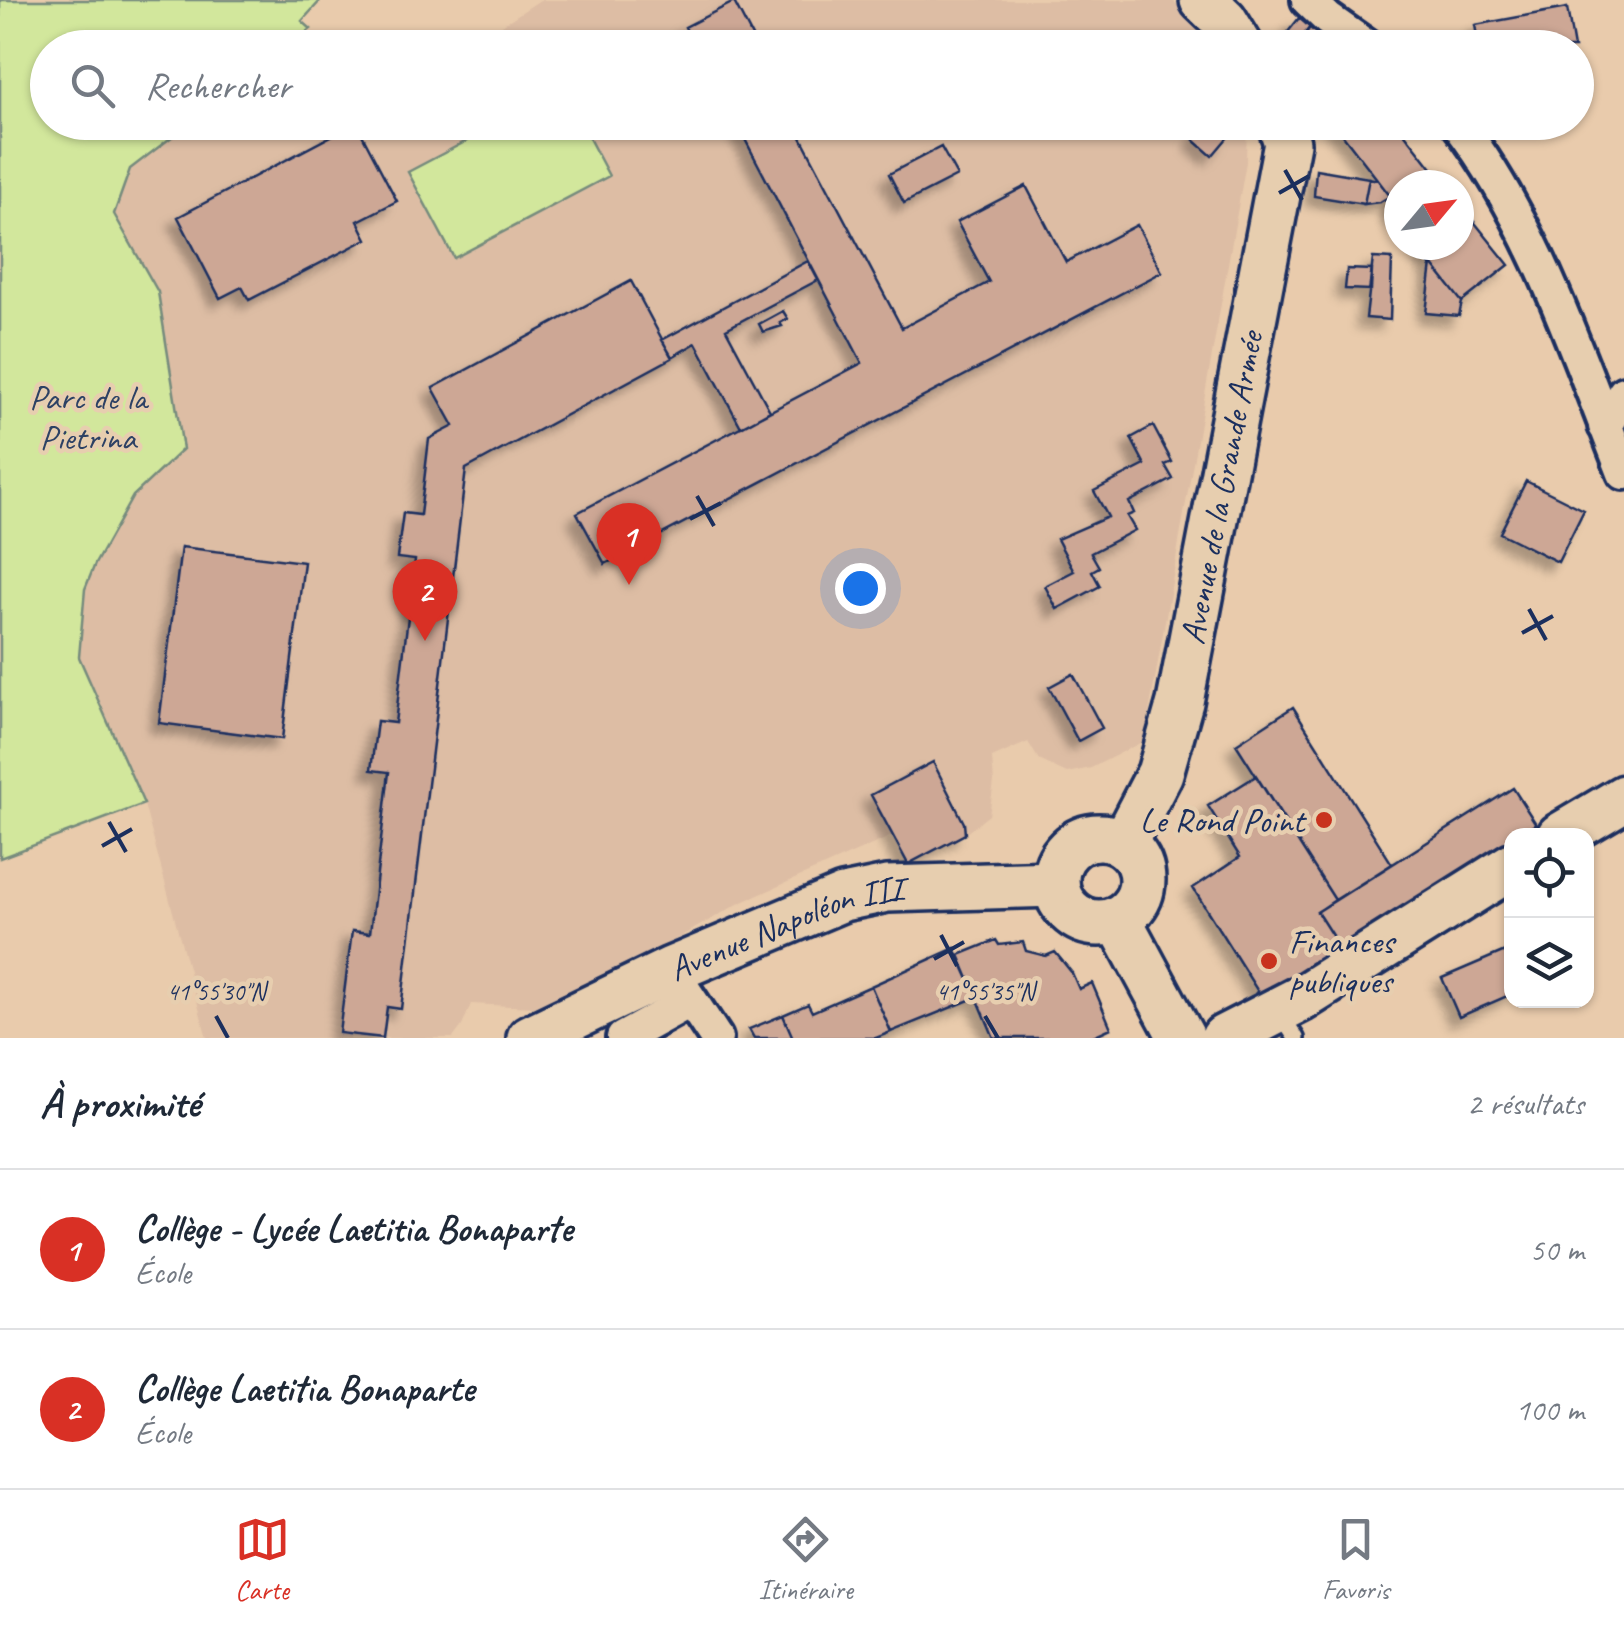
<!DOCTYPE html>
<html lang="fr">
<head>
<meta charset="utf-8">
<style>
  :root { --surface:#fff; --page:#f6f6f7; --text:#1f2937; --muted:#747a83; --line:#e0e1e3; --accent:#d93025 }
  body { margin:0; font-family:Caveat,sans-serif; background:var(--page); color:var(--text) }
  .controls { position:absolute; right:30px; bottom:30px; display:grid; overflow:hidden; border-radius:20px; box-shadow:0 2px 8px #0004 }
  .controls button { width:90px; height:90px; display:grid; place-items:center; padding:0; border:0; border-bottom:2px solid var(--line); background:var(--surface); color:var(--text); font:50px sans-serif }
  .compass { position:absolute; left:1384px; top:170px; width:90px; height:90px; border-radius:50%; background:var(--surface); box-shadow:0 2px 8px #0004; rotate:61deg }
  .you { position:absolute; left:860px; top:588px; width:35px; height:35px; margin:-25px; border:8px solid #fff; border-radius:50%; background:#1a73e8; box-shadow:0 0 0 15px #1a73e833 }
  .badge { display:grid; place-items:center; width:65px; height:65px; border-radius:50%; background:var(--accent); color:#fff; font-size:32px; font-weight:700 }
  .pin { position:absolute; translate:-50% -82px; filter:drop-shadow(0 2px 5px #0008) }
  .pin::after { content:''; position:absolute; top:52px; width:35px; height:30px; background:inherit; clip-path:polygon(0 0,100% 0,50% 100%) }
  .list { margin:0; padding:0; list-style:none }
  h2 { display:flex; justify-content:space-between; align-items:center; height:130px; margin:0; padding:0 40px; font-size:42px }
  h2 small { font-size:32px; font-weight:400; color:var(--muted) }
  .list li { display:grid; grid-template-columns:65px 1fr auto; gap:30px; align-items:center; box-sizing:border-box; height:160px; padding:0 40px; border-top:2px solid var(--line) }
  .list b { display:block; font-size:38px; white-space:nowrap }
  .list p { margin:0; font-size:32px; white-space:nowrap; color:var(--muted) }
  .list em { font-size:32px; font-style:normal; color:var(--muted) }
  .icon { flex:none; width:55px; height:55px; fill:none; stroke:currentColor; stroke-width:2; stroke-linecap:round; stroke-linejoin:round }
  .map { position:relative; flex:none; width:1624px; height:1038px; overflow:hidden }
  .search { position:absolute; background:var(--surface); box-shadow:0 2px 8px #0004; left:30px; right:30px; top:30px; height:110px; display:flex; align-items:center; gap:25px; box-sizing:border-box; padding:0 35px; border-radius:55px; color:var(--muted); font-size:38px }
  .sheet { height:450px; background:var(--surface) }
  nav { display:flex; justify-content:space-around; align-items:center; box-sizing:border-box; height:140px; border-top:2px solid var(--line); background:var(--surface); font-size:28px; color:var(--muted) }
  nav a { display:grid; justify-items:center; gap:5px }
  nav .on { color:var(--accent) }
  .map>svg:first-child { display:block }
  .built { fill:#ddbda4 }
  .green { fill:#d2e79c; stroke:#768b7d; stroke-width:2.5 }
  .building { fill:#cda795; stroke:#1b2f5e; stroke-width:2.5; filter:url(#shadow) }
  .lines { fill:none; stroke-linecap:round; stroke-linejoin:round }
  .lane-casing { stroke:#1b2f5e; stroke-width:22 }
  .street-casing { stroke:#1b2f5e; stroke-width:40 }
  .secondary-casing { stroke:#1b2f5e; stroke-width:52 }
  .lane { stroke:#e7ceaf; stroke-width:15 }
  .street { stroke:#e7ceaf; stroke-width:32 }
  .secondary { stroke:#e7ceaf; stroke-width:45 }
  .ticks { fill:none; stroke:#1b2f5e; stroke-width:4 }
  .poi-dot { fill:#c8321e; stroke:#e7ceaf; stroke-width:4 }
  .labels { text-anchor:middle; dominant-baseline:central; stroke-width:9; stroke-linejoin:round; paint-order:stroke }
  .park-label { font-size:35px; fill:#2d4164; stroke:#e7ceaf }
  .street-label { font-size:35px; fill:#1b2f5e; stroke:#e7ceaf }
  .poi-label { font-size:35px; fill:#1b2f5e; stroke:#e7ceaf; text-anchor:end }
  .ticks-label { font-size:25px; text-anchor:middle; fill:#1b2f5e; stroke:#e7ceaf; stroke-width:9; stroke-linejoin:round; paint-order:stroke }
</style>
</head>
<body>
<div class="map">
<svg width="1624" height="1038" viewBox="0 0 1624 1038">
  <defs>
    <filter id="shadow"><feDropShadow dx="-9" dy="9" stdDeviation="5" flood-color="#0004"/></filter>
  </defs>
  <rect width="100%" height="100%" fill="#e9cbac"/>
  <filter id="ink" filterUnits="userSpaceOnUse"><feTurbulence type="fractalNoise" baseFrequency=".01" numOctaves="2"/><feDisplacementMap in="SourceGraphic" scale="20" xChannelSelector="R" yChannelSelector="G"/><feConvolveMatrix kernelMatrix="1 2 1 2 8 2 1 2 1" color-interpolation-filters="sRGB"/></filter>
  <g filter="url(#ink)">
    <!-- built -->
    <path class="built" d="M540,0H1173L1211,47L467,48Z
      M190,123H1247L1246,162L1144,741L1091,768L1067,773L1039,760L1028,742L992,758L994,782L989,815L965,834L908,864L892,836L738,904L609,977L533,1007L471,1004L462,1026L453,1038H207L142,797L79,657L85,589L95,564L133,496L183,448L158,292L114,214L130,169Z"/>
    <!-- green -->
    <path class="green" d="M0,0H321L302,21L311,29L287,47L48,48V122L190,123L130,169L114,214L158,292L183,449L133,496L95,564L85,589L79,657L144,804L0,858Z
      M581,123L609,176L454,258L408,172L501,123Z"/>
    <!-- building -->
    <path class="building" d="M734,2L758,48H696L685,27Z
      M1567,8L1574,48H1479L1475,25Z
      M1299,18L1310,27L1295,46L1284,37Z
      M1310,27L1322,36L1312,48H1297Z
      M736,122H793L902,328L989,282L957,222L1026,186L1066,262L1137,225L1162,272L605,564L577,513L862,363Z
      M1208,122L1228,137L1212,156L1194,140Z
      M1333,122H1396L1445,185H1399V219L1388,205L1394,201Z
      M356,123L397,201L358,221L367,239L249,300L242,287L220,298L178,217Z
      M941,147L957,176L904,203L889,174Z
      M1316,169L1369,178L1364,204L1314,196Z
      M1369,178L1378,180L1390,196L1380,202L1364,204Z
      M1459,203L1509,265L1462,302L1432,264L1430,266L1419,245H1459Z
      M1373,258L1392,259L1390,320L1366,318Z
      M808,261L818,280L726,329L770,411L741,427L696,343L672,357L662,340Z
      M1432,264L1462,302L1459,316L1426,313Z
      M1347,269L1372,270L1371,290L1345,289Z
      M631,281L672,358L466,469L401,1009L387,1007L383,1038L339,1033L352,931L370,933L389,772L371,770L377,721L395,723L415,560L397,558L403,513L420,515L429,439L454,426L433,388Z
      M783,311L788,319L780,323L782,326L763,332L759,324Z
      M1153,426L1172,462L1165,465L1173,479L1129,502L1134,513L1127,516L1135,530L1091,553L1099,567L1092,571L1100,586L1057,609L1045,586L1074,571L1057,539L1108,517L1094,491L1145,465L1131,438Z
      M1526,481L1584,510L1558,562L1500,533Z
      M181,547L304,562L282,739L159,723Z
      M1073,674L1102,728L1078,741L1049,687Z
      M1293,707L1392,864L1335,900L1236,744Z
      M933,762L964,823L965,834L908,864L871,795Z
      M1256,776L1335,900L1317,912L1340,948L1262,998L1193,888L1240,857L1208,806Z
      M1513,788L1536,824L1518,836H1512V840L1340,948L1317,912Z
      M996,940L999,945L1023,942L1026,951L1046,956L1055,952L1072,973L1079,989L1092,983L1111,1028L1089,1038H994L959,955Z
      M955,948L977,997L891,1032L871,986Z
      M1512,948V994L1459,1017L1442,978Z
      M871,986L891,1032L876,1038H793L783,1015L808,1004L812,1012Z
      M783,1015L793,1038H754L749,1029Z"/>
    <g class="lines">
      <!-- lane casing -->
      <g class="lane-casing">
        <path id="lane" d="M1280,1014L1296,1038"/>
      </g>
      <!-- street casing -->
      <g class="street-casing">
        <path id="street" d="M1308,0L1328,19L1369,48
          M1457,122C1536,225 1577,354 1624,473
          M1605,426L1624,393
          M671,970L716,1038
          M623,1038L690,1001"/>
      </g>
      <!-- secondary casing -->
      <g class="secondary-casing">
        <g id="secondary">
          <path d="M1203,0L1224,20L1241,48"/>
          <path d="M1560,836L1624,798"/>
          <circle cx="1099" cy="880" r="43"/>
          <path id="s1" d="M1123,844L1160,773L1180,702L1287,143L1280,122"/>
          <path d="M1118,919L1182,1038"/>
          <path id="s2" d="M530,1038L671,970L843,898L887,889L1056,884"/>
          <path d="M1224,1038L1302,998L1512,866"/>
        </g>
      </g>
      <!-- lane -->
      <use href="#lane" class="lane"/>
      <!-- street -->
      <use href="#street" class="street"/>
      <!-- secondary -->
      <use href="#secondary" class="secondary"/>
    </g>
  </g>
  <!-- ticks -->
  <path class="ticks" d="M1285,170L1302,200M1279,193L1309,176M697,496L714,526M690,519L721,503M1529,609L1546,640M1522,633L1553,616M109,822L126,852M102,846L132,829M941,935L957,966M934,959L964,942M216,1016L228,1038M985,1016L998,1038"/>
  <!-- markers -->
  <g class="poi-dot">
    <circle cx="1324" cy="820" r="10"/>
    <circle cx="1269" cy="961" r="10"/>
  </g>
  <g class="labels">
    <!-- park labels -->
    <g class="park-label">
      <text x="88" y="397">Parc de la<tspan x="88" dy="40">Pietrina</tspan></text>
    </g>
    <!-- street labels -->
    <g class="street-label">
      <text stroke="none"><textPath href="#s1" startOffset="372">Avenue de la Grande Armée</textPath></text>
      <text stroke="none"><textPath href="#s2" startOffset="280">Avenue Napoléon III</textPath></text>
    </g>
    <!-- poi labels -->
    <g class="poi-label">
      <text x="1304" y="820">Le Rond Point</text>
      <text x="1289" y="941" text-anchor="start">Finances<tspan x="1289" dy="40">publiques</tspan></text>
    </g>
  </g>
  <g class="ticks-label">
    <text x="216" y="1000">41°55'30"N</text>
    <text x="985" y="1000">41°55'35"N</text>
  </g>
</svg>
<div class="controls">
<button><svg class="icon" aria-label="locate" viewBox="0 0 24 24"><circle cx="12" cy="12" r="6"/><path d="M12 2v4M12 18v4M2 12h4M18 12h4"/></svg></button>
<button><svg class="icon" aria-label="layers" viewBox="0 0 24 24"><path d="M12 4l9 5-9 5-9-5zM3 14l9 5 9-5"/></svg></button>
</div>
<svg class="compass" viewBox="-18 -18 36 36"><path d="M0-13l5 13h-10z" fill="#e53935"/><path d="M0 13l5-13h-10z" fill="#747a83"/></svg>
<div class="you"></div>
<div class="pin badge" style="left:629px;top:585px">1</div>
<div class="pin badge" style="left:425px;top:641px">2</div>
<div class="search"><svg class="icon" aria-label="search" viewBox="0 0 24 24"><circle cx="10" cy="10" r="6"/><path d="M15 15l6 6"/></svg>Rechercher</div>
</div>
<section class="sheet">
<h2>À proximité<small>2 résultats</small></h2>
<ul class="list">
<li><span class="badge">1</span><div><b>Collège - Lycée Laetitia Bonaparte</b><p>École</p></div><em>50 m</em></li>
<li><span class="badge">2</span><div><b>Collège Laetitia Bonaparte</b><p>École</p></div><em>100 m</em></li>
</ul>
</section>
<nav>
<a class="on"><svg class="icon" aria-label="map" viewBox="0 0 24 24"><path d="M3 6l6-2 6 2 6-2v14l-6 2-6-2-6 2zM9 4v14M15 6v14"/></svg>Carte</a>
<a><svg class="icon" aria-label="directions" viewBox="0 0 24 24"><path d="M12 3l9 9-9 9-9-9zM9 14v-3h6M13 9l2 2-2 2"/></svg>Itinéraire</a>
<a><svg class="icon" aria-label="saved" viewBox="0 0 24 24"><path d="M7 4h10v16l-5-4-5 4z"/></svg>Favoris</a>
</nav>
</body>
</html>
